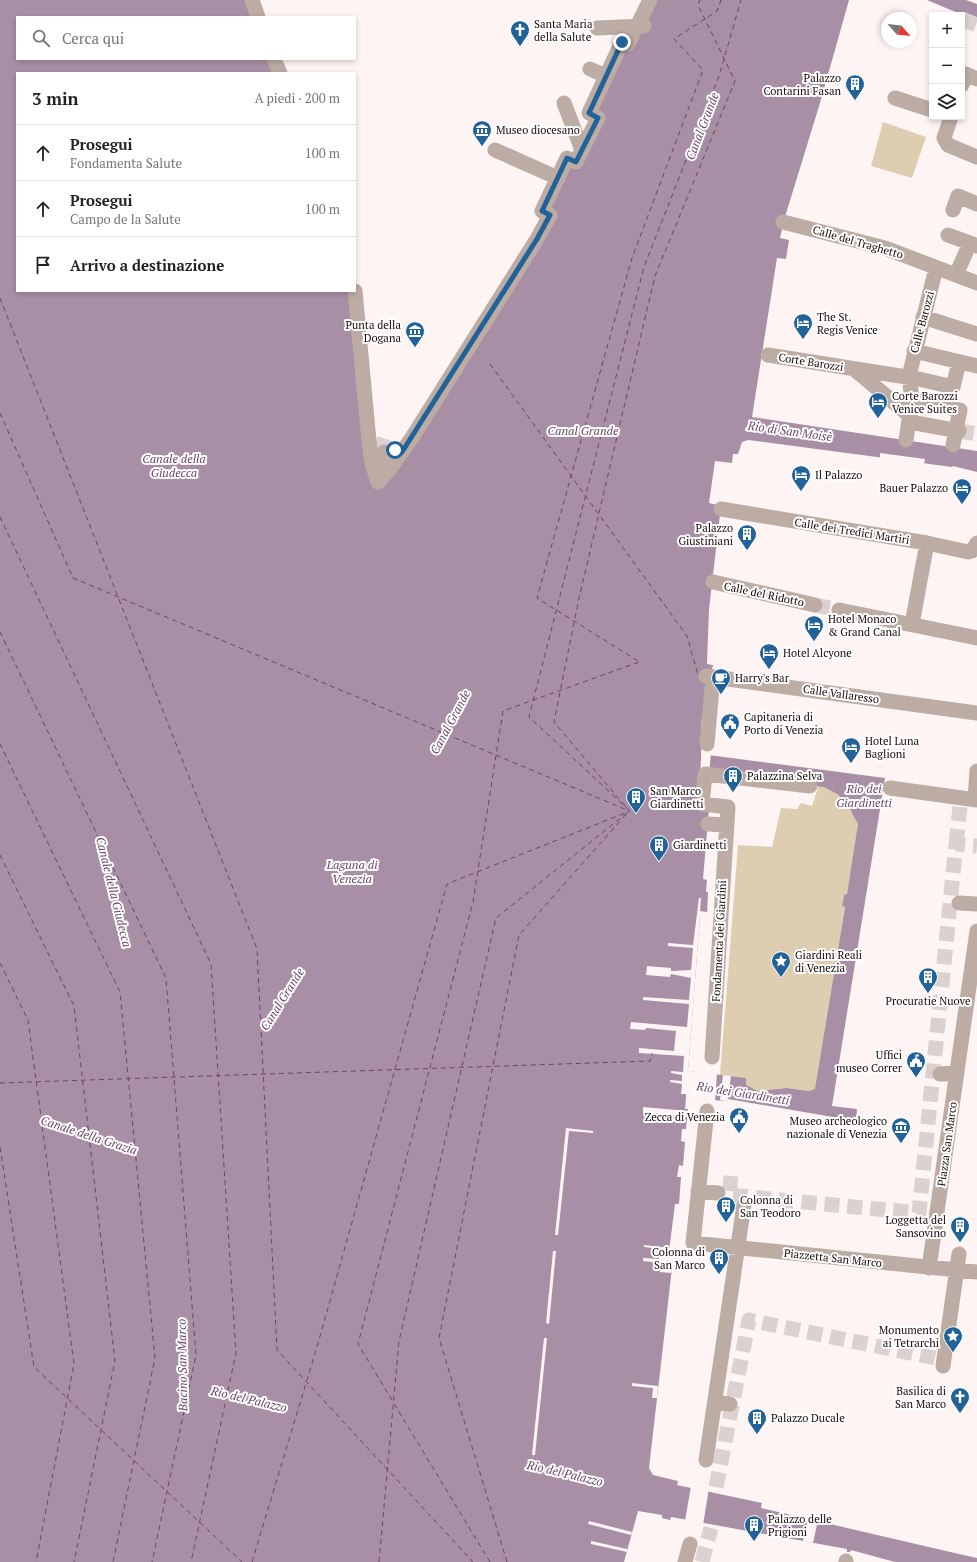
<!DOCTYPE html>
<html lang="it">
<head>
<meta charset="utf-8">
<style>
  :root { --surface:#fff; --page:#f6f6f6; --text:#222; --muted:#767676; --line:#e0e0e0 }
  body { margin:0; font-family:"PT Serif",serif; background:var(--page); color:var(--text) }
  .controls { position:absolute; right:12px; top:12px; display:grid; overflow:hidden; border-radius:0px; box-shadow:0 2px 6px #0003 }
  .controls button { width:36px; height:36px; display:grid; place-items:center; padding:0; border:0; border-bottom:1px solid var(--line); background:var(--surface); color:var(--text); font:20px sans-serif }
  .compass { position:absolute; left:881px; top:12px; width:36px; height:36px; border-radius:50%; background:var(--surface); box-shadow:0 2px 6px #0003; rotate:117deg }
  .stop { position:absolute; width:12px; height:12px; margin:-9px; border:3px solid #216298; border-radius:50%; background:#fff }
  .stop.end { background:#216298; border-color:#fff; box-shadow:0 1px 4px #0008 }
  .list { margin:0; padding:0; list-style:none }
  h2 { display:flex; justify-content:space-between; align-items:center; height:52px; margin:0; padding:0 16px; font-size:17px }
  h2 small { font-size:13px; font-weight:400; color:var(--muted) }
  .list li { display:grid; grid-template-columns:26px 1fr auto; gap:12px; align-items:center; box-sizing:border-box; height:56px; padding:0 16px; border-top:1px solid var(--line) }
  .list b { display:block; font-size:15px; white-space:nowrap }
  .list p { margin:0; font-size:13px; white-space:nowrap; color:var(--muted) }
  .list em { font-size:13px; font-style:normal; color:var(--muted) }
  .icon { flex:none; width:22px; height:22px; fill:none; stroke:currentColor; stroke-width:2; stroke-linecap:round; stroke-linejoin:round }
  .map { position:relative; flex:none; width:977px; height:1562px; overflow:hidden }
  .search { position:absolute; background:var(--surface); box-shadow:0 2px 6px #0003; left:16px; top:16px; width:340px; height:44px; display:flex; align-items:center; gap:10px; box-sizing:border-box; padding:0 14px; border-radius:0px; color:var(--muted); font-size:15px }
  .panel { position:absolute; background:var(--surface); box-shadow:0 2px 6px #0003; left:16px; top:72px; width:340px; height:220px; border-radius:0px }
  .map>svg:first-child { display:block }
  .green { fill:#deceb1 }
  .water { fill:#a88fa5; fill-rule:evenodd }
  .pier { fill:#fdf4f3 }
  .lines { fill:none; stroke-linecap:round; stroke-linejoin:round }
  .ferry { stroke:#6c4568; stroke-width:1; stroke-dasharray:5 4; stroke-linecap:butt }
  .street-tunnel { stroke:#dad1d0; stroke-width:15; stroke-dasharray:15 8; stroke-linecap:butt }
  .street { stroke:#bcaca3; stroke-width:15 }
  .route { stroke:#216298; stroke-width:5 }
  .labels { text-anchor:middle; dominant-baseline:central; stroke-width:4; stroke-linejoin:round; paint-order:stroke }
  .poi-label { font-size:11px; fill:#160807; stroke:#fff; text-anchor:start }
  .street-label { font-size:11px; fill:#160807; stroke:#fff }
  .water-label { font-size:12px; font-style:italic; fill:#6c4568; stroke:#fff }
</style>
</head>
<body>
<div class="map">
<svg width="977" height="1562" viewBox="0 0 977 1562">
  <rect width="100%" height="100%" fill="#fdf4f3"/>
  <!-- green -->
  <path class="green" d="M883,122L926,137L912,178L871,166Z
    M819,785C835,790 854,805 858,823C860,833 849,881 847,894L844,895L842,906L845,907L816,1089L809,1091L787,1088L758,1091L720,1075L738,845L772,847L781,808L797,809L801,803L812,806Z"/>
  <!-- water -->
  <path class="water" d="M0,0H245L252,17H17V59H269L275,73H17V291H350L373,487L548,209L624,48L631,51L655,0H849L820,103L784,220L780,238L789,240L786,259L777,258L752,417L977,451V472L953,466L952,467L748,440L742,442L738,454H733L732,463L715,461L709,503L721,506L709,609L707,664L713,665L712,670L701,723V736H703L701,754L885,778L832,1106L857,1109L856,1121L728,1099L726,1101L686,1098L685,1109H688L686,1129H682L681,1141L685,1142L683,1166L679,1165L677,1177H681L679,1204H675L667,1267L672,1268L649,1468L653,1475L678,1481L677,1485L762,1503L761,1508L959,1554L977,1558V1562H895L851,1550L850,1552H847V1549L671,1517L670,1520L662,1518V1515L638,1511L624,1562H0ZM700,772L824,787L837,794L846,802L858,824L847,894L844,895L842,906L845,907L815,1089L809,1091L787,1088L758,1091L746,1085V1078L688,1071L700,916H707L708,892H706L707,880L703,879L709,809Z
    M927,0H966L977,4V21Z"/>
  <!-- pier -->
  <path class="pier" d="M880,453L925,459L924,464L880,458Z
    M702,744H704L703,752L711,753L709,775L700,774Z
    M699,898H701L700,911L707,912V916H700L688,1071L717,1073L715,1102L686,1098V1094H681L682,1084L670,1082V1080L682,1081V1075L671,1073V1071L683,1072L684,1056L639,1053V1048L674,1051L676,1031L646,1028L645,1030L630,1029L631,1022L687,1027L689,1004L643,1000V997L689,1000L691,978L671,974L670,977L646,975L647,966L671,968V971L691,970L693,948L668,946V943L693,945Z
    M723,1075L731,1076L728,1099L726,1101L720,1100Z
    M643,1107L688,1111L687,1117L643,1112Z
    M566,1128L593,1131V1133L569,1131L558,1235H555Z
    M644,1245L669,1248L667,1267L672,1268L671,1273L660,1272L661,1263L643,1261V1258L659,1259L660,1249L644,1247Z
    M553,1251H556L549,1324L546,1323Z
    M544,1338H547L535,1455H532Z
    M632,1383L658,1386L657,1398H652L653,1388L632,1386Z
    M691,1486L709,1488L703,1525L685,1521Z
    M808,1518L818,1520L813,1543L803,1541Z
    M589,1521L632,1532L631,1535L588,1524Z
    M591,1541L627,1549V1552L591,1544Z"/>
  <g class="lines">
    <!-- ferry -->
    <path class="ferry" d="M0,298L257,949L277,1350L473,1562
      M490,364L687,636L698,675
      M0,413L73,578L627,810
      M0,517L211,964L236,1353L191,1562
      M0,632L166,978L196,1355L152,1562
      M638,661L537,598L632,258L703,70L674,39L717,11L721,0
      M0,744L120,992L155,1358L113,1562
      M625,806L554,722L579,598L655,276L735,81L698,5L700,0
      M629,810L529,717L644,267L719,76L741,0
      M0,855L74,1006L115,1361L74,1562
      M0,963L28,1020L74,1364L36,1562
      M0,1083L650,1061L652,1053
      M0,1147L34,1367L242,1562
      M252,1562L317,1347L447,884L630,811
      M379,1562L399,1341L496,918L628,812
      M490,1562L358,1344L473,902L503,711L639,662
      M507,1562L439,1338L519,935L629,811"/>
    <!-- street-tunnel -->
    <path class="street-tunnel" d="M962,19L977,25
      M959,431L977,434
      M375,443L395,450
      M815,605L839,610
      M956,844L960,807
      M731,1176L729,1195L919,1213L956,844L977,846
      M716,1487L749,1320L935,1358
      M702,1562L711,1528"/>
    <!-- street -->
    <path class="street" d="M252,0L258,17
      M597,28L644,26
      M274,59L280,73
      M590,69L606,76
      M962,85L966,74L977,79
      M895,98L932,110
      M564,103L582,150
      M951,117L944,138L948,145L977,157
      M495,150L558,178
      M953,210L958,196L977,204
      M783,222L885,248L977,283
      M948,235L970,243
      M956,275L970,243L977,246
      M355,291L369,441L372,464L378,482L390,469L413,436L537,239L550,215L542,211L567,158L576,162L598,118L589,113L622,42L628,44L650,0
      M923,317L977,334
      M914,351L977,366
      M768,355L919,379L953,387L959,362
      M854,369L910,416
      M912,400L909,376L936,268
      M910,422L959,431
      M906,440L912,400L960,410L953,445
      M380,466L384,452
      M721,509L927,543L968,552L972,551L977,543
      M713,582L815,605
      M839,610L977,638
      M912,624L927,543
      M706,676L977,713
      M707,744L713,677
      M890,788L977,800
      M975,799L977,771
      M708,824L726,825
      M959,903L977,904
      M712,1057L728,807L702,804L705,774L810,786
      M940,1074L957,1073
      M707,1111L693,1243L977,1272
      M698,1191L718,1193
      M929,1268L977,931
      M943,1366L959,1254
      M715,1402L730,1404
      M706,1460L744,1205
      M685,1562L690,1544
      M846,1562V1561"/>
  </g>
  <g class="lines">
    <!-- route -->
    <path class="route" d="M395,450L402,452L537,239L550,215L542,211L567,158L576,162L598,118L589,113L622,42"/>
  </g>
  <!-- icons -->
  <defs>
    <g id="church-pin" transform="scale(1)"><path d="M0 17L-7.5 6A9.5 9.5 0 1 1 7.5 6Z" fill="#216298" stroke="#fff"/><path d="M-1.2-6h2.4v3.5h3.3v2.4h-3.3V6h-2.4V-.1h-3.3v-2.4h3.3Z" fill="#fff"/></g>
    <g id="building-pin" transform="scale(1)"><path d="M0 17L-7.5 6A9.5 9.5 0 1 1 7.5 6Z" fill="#216298" stroke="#fff"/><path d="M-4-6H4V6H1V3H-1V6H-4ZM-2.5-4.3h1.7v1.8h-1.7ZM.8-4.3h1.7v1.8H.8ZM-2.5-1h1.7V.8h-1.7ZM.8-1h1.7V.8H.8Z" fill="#fff"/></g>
    <g id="museum-pin" transform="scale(1)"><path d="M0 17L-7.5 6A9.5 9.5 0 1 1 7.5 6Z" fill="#216298" stroke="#fff"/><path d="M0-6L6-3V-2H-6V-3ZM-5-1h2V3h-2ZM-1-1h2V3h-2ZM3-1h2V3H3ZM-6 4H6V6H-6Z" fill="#fff"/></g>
    <g id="hotel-pin" transform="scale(1)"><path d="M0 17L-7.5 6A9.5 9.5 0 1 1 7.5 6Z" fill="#216298" stroke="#fff"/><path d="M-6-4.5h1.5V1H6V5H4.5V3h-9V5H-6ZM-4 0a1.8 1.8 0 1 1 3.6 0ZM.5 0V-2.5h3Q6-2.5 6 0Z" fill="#fff"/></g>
    <g id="cafe-pin" transform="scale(1)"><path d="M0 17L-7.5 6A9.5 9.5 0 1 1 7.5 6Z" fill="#216298" stroke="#fff"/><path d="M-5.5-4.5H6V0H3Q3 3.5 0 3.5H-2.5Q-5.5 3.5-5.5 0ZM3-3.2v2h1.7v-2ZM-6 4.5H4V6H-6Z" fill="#fff"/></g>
    <g id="civic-pin" transform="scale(1)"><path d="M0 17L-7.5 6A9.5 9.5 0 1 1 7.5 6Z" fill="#216298" stroke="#fff"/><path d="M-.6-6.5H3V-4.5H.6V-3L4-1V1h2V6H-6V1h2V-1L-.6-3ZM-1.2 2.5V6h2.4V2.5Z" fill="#fff"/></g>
    <g id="sight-pin" transform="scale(1)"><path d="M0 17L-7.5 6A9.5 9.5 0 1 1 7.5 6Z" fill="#216298" stroke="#fff"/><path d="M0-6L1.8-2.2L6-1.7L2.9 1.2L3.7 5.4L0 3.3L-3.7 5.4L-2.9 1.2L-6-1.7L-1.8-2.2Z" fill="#fff"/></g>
  </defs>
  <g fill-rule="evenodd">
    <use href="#church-pin" x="520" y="30"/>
    <use href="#building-pin" x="855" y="84"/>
    <use href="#museum-pin" x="482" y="130"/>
    <use href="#hotel-pin" x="803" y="323"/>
    <use href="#museum-pin" x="415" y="331"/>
    <use href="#hotel-pin" x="878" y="402"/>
    <use href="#hotel-pin" x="801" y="475"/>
    <use href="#hotel-pin" x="962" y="488"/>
    <use href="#building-pin" x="747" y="534"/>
    <use href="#hotel-pin" x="814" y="625"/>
    <use href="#hotel-pin" x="769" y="653"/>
    <use href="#cafe-pin" x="721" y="678"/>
    <use href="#civic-pin" x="730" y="723"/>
    <use href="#hotel-pin" x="851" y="747"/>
    <use href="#building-pin" x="733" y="776"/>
    <use href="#building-pin" x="636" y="797"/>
    <use href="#building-pin" x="659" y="845"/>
    <use href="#sight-pin" x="781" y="961"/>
    <use href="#building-pin" x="928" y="977"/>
    <use href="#civic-pin" x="916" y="1061"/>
    <use href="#civic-pin" x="739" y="1117"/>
    <use href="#museum-pin" x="901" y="1127"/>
    <use href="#building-pin" x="726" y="1206"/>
    <use href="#building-pin" x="960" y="1226"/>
    <use href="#building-pin" x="719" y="1258"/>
    <use href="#sight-pin" x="953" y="1336"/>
    <use href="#church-pin" x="960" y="1397"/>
    <use href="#building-pin" x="757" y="1418"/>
    <use href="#building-pin" x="754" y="1525"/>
  </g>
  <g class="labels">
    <!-- poi labels -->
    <g class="poi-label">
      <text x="534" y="24">Santa Maria<tspan x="534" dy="13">della Salute</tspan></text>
      <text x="841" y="78" text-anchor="end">Palazzo<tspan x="841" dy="13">Contarini Fasan</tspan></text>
      <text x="496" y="130">Museo diocesano</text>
      <text x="817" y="317">The St.<tspan x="817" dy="13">Regis Venice</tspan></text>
      <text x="401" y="325" text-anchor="end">Punta della<tspan x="401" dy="13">Dogana</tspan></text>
      <text x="892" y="396">Corte Barozzi<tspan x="892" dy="13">Venice Suites</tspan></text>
      <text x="815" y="475">Il Palazzo</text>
      <text x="948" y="488" text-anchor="end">Bauer Palazzo</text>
      <text x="733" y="528" text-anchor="end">Palazzo<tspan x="733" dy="13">Giustiniani</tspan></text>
      <text x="828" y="619">Hotel Monaco<tspan x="828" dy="13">&amp; Grand Canal</tspan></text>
      <text x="783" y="653">Hotel Alcyone</text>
      <text x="735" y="678">Harry's Bar</text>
      <text x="744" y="717">Capitaneria di<tspan x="744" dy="13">Porto di Venezia</tspan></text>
      <text x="865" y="741">Hotel Luna<tspan x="865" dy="13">Baglioni</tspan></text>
      <text x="747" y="776">Palazzina Selva</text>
      <text x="650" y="791">San Marco<tspan x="650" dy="13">Giardinetti</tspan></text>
      <text x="673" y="845">Giardinetti</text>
      <text x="795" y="955">Giardini Reali<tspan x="795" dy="13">di Venezia</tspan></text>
      <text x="928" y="1001" text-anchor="middle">Procuratie Nuove</text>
      <text x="902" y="1055" text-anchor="end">Uffici<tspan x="902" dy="13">museo Correr</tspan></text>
      <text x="725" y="1117" text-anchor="end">Zecca di Venezia</text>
      <text x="887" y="1121" text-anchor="end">Museo archeologico<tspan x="887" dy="13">nazionale di Venezia</tspan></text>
      <text x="740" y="1200">Colonna di<tspan x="740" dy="13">San Teodoro</tspan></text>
      <text x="946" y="1220" text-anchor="end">Loggetta del<tspan x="946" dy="13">Sansovino</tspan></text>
      <text x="705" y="1252" text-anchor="end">Colonna di<tspan x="705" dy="13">San Marco</tspan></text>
      <text x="939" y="1330" text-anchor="end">Monumento<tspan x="939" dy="13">ai Tetrarchi</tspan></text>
      <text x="946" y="1391" text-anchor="end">Basilica di<tspan x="946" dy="13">San Marco</tspan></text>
      <text x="771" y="1418">Palazzo Ducale</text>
      <text x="768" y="1519">Palazzo delle<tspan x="768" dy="13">Prigioni</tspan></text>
    </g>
    <!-- street labels -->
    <g class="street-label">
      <text transform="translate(858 242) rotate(16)">Calle del Traghetto</text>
      <text transform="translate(922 322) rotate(-75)">Calle Barozzi</text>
      <text transform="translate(811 362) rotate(9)">Corte Barozzi</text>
      <text transform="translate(852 531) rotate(9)">Calle dei Tredici Martiri</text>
      <text transform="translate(764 594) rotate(12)">Calle del Ridotto</text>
      <text transform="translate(841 694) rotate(8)">Calle Vallaresso</text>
      <text transform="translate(719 941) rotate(-87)">Fondamenta dei Giardini</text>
      <text transform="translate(947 1144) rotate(-82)">Piazza San Marco</text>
      <text transform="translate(833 1258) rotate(6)">Piazzetta San Marco</text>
    </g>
    <!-- water labels -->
    <g class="water-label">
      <text transform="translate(702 126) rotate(-69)">Canal Grande</text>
      <text x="583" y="430">Canal Grande</text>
      <text transform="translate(790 431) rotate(8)">Rio di San Moisè</text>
      <text x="174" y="458">Canale della<tspan x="174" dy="14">Giudecca</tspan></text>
      <text transform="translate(450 722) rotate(-62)">Canal Grande</text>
      <text x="864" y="788">Rio dei<tspan x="864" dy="14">Giardinetti</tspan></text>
      <text x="352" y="864">Laguna di<tspan x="352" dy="14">Venezia</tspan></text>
      <text transform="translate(114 892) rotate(76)">Canale della Giudecca</text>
      <text transform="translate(282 999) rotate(-58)">Canal Grande</text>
      <text transform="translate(743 1093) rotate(9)">Rio dei Giardinetti</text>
      <text transform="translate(89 1135) rotate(18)">Canale della Grazia</text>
      <text transform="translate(182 1365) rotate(-91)">Bacino San Marco</text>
      <text transform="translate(249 1399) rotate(13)">Rio del Palazzo</text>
      <text transform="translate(565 1473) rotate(13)">Rio del Palazzo</text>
    </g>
  </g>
</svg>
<div class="controls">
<button>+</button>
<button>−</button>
<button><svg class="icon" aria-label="layers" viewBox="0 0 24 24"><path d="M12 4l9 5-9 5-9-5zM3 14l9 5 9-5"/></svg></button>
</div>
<svg class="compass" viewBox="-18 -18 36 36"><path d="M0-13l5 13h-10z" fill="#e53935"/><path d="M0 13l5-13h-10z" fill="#767676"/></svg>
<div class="stop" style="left:395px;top:450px"></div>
<div class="stop end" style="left:622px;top:42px"></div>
<div class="search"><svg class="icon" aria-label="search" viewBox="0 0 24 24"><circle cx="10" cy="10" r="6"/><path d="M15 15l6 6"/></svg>Cerca qui</div>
<section class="panel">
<h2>3 min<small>A piedi · 200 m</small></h2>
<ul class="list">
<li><svg class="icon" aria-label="ahead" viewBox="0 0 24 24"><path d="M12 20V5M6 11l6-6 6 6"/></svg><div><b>Prosegui</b><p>Fondamenta Salute</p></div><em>100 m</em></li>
<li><svg class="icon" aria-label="ahead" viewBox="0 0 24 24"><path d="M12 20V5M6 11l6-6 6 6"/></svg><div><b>Prosegui</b><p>Campo de la Salute</p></div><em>100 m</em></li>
<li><svg class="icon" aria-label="arrive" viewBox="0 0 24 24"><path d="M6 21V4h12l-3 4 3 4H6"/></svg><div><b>Arrivo a destinazione</b></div></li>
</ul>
</section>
</div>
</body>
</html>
